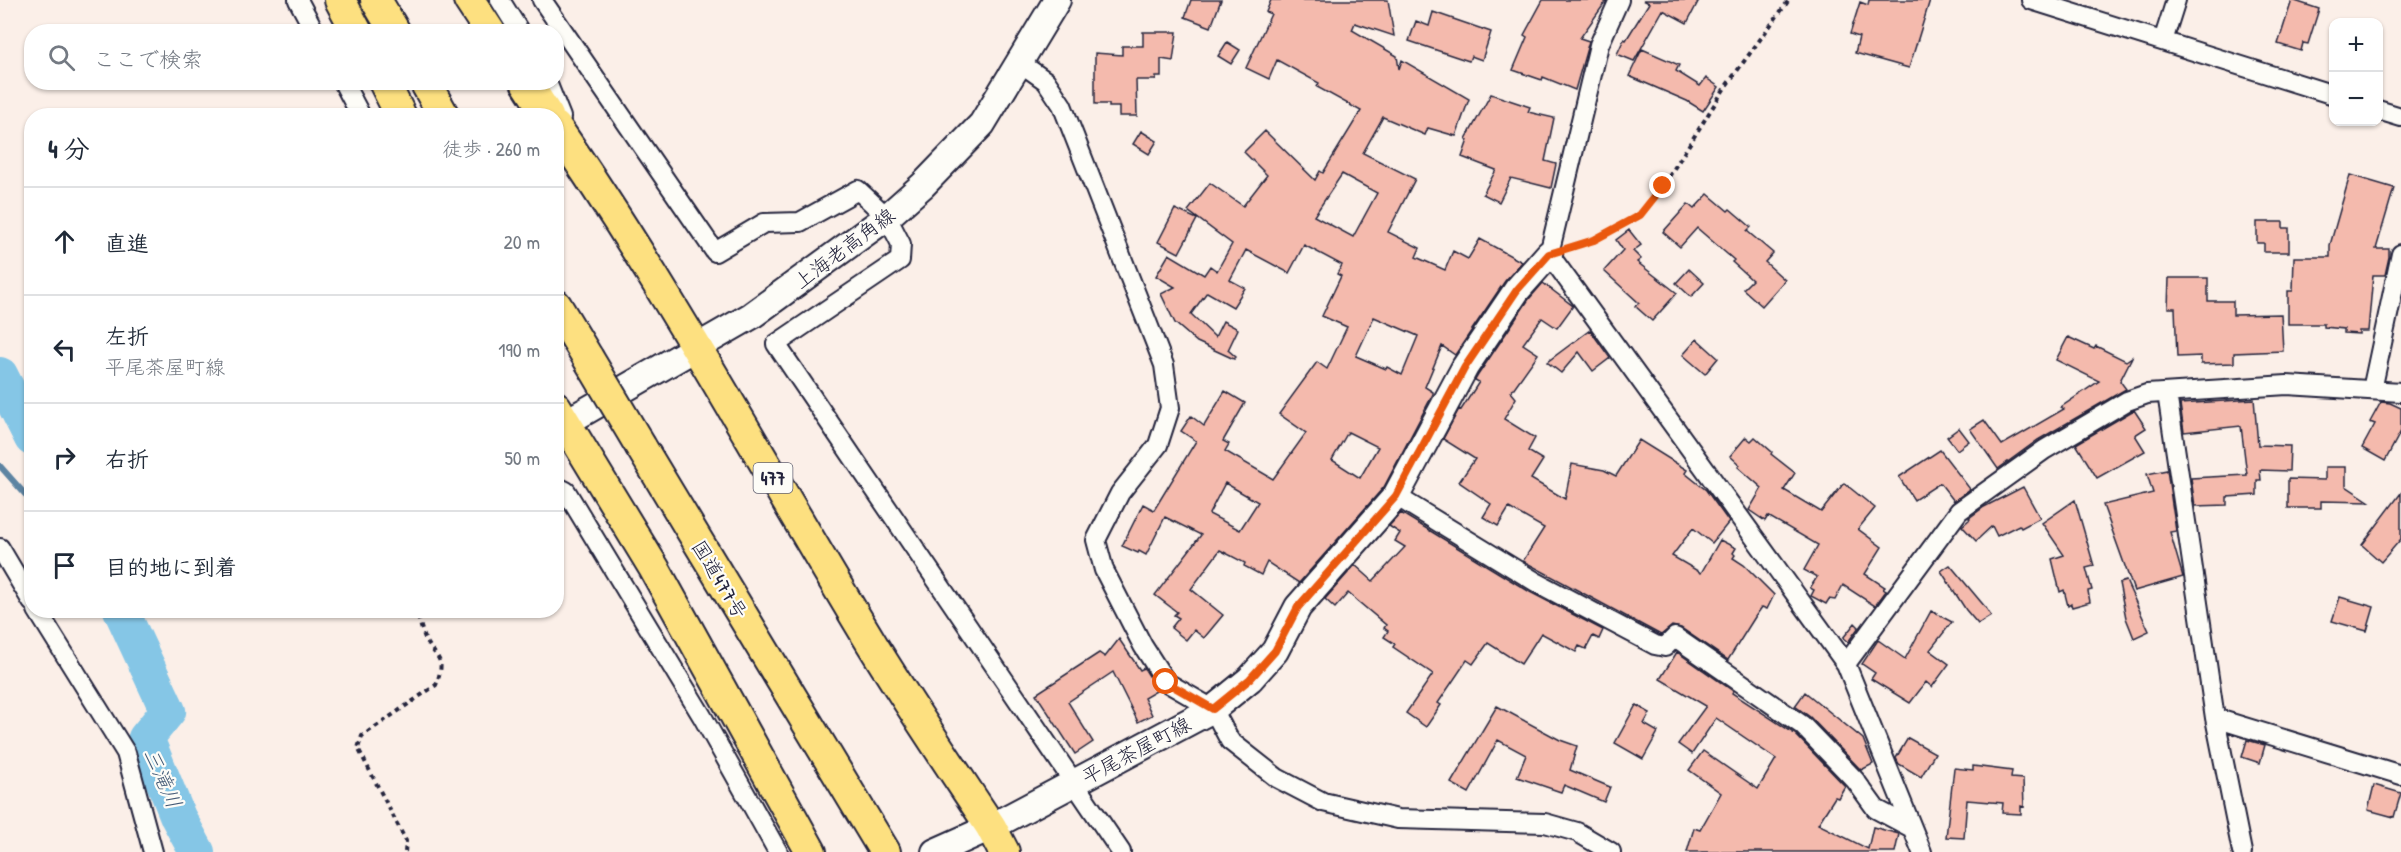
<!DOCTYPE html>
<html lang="ja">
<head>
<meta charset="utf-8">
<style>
  :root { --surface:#fff; --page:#f6f6f7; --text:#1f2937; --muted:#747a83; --line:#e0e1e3 }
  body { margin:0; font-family:"Patrick Hand","Klee One",sans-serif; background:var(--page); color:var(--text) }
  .controls { position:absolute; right:18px; top:18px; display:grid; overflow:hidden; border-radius:12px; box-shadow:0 2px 4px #0004 }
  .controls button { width:54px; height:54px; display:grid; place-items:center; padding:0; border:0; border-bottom:2px solid var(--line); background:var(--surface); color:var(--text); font:30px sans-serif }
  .stop { position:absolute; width:18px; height:18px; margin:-14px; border:4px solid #ea580c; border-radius:50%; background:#fff }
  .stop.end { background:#ea580c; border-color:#fff; box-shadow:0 2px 6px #0008 }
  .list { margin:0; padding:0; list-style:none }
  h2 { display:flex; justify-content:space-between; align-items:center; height:78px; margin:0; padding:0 24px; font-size:26px }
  h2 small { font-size:20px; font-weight:400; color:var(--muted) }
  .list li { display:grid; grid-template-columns:39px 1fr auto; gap:18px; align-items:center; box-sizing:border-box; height:108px; padding:0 24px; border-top:2px solid var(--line) }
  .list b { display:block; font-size:22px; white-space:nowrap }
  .list p { margin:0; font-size:20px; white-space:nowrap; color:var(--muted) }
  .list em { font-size:20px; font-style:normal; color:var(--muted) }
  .icon { flex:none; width:33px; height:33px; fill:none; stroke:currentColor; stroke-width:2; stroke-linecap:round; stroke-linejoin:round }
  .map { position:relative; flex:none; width:2401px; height:852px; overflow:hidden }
  .search { position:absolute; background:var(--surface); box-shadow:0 2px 4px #0004; left:24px; top:24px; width:540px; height:66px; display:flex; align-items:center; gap:15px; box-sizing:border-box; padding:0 21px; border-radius:24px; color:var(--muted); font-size:22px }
  .panel { position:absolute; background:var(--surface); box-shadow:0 2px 4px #0004; left:24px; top:108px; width:540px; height:510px; border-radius:24px }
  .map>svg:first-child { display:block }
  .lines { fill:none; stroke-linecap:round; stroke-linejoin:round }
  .stream { stroke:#5d84a2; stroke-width:6 }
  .river { stroke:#85c6e6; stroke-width:36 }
  .building { fill:#f4baad; stroke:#22223b; stroke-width:1.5; fill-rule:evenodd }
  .minor-casing { stroke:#22223b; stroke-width:22 }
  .secondary-casing { stroke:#22223b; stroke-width:30 }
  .trunk-casing { stroke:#22223b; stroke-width:34 }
  .path { stroke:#22223b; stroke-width:4; stroke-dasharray:4.5 4.5; stroke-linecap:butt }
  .minor { stroke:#fdfcf7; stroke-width:18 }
  .secondary { stroke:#fdfcf7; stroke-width:26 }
  .trunk { stroke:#fde080; stroke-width:30 }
  .trunk-bridge-casing { stroke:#22223b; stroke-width:34; stroke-linecap:butt }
  .trunk-bridge { stroke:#fde080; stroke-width:30 }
  .route { stroke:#ea580c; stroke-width:8 }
  .labels { text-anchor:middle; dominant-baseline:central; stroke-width:4.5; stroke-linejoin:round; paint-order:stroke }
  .shield { fill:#fdfcf7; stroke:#646373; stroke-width:1.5 }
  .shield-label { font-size:18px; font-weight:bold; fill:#22223b }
  .street-label { font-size:20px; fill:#22223b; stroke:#fdfcf7 }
  .water-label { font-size:21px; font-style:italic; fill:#455b77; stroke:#fdfcf7 }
</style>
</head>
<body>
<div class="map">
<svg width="2401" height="852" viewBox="0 0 2401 852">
  <rect width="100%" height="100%" fill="#fbefe8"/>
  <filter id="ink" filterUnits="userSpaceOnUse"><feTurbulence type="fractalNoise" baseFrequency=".0167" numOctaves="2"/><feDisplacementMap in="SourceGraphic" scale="12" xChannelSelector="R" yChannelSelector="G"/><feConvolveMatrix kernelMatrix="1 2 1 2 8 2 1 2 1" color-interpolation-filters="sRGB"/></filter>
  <g filter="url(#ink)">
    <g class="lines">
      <!-- stream -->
      <path class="stream" d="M0,466L32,502"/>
      <!-- river -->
      <path class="river" d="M0,375L32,438
        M121,610L168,711L146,738L178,817L197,852"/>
    </g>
    <!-- building -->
    <path class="building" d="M1191,0H1221L1211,27L1185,17Z
      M1271,0H1388L1394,36L1355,23L1352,30L1397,56L1399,69L1402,60L1469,99L1456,136L1428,128L1425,135L1383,117L1363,153L1415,179L1388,232L1420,248L1416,257L1445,270L1453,251L1468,259L1480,239L1522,262L1505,281L1455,355L1442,346L1425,387L1433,392V394L1384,487L1299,583L1267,562L1261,575L1244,566L1245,563L1220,550L1191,589L1223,615L1204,638L1194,630L1186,640L1171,628L1179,618L1174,615L1177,612L1155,595L1201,535L1165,517L1146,555L1139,551L1138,553L1122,546L1143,504L1154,510L1196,441L1181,431L1191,416L1204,426L1225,391L1245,403L1223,441L1229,444L1225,451L1273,479L1306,433L1279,414L1317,362L1327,369L1347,327L1322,316L1341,276L1337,274L1342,265L1304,245L1289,273L1246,250L1230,280L1245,288L1233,307L1207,292L1191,314L1215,337L1223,321L1238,329L1228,350L1236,357L1234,359L1197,342L1175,323L1161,294L1175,287L1156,276L1169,254L1204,275L1210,266L1217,271L1232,244L1188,211L1210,183L1243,206L1267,175L1244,152L1265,131L1315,180L1320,171L1323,173L1361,111L1317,87L1319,83L1277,60L1269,79L1246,68L1271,14L1266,12ZM1342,174L1377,193L1353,237L1314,216ZM1374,317L1418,336L1402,375L1387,367L1386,369L1356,356ZM1348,432L1378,447L1360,478L1332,460ZM1225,483L1258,502L1240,530L1209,514Z
      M1543,0H1607L1580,38L1589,41L1575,90L1543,77L1542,80L1513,70L1527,37L1524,35Z
      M1643,0H1699L1687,23L1663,10L1634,61L1617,54L1624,39L1626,40L1649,3Z
      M1869,0H1930L1909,68L1855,53L1859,37L1850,34L1860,2L1868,5Z
      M2292,0L2319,9L2308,44L2303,43L2301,51L2278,44Z
      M1433,12L1491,32L1482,60L1471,56L1469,61L1409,41L1416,21L1429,26Z
      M1143,32H1177L1173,61L1161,59V77H1156V80H1136L1137,116H1119V107H1109V104H1095V53L1122,55V46H1143Z
      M1227,42L1240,50L1231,64L1218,56Z
      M1642,49L1679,65L1676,71L1700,86L1706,78L1719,87L1703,111L1687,101L1629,76Z
      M1491,94L1530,107L1528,112L1554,118L1545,161L1556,164L1551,188L1511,178L1499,202L1483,194L1496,170L1462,157L1468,140L1466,139Z
      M1141,131L1157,141L1149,154L1133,144Z
      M2350,175L2394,188L2376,249H2389V257L2385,275H2373L2368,331H2359V334L2344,333V329L2324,327V324H2288V291H2293L2294,257H2330V245Z
      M1708,194L1728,211L1730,209L1751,227L1747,231L1773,253L1765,262L1785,280L1762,306L1743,289L1752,280L1732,262L1734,260L1697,228L1680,247L1663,232L1688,204L1694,209Z
      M1175,209L1197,219L1179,253L1158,242Z
      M2257,222H2283V228H2289V252H2264V243H2257Z
      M1629,230L1641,245L1633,251L1641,259L1637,262L1677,293L1652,321L1635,306L1639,303L1604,271L1623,250L1616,240Z
      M1689,269L1704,283L1691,297L1676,283Z
      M2169,278H2208V301H2233V315L2281,314L2283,351L2234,353V363L2201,364V356L2177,357L2175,308H2168Z
      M1543,283L1573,306L1557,328L1542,318L1523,344L1538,354L1511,392L1516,398L1504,419L1535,438L1528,451L1543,460L1531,479L1565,499L1572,464L1604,470L1616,476L1639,440L1687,470L1685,473L1706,490L1729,522L1712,543L1693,528L1672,556L1701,573L1720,540L1736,548L1733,553L1735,555L1733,558L1744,565L1774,595L1767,609L1762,607L1755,617L1728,660L1681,628L1672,626L1661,635L1659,634L1523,561L1544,528L1509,508L1498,526L1483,517L1491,504L1459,482L1475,459L1443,439L1459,409L1461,410L1479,382L1475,380L1478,375L1529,299Z
      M1590,330L1610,358L1593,371L1579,352L1561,373L1547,362Z
      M2068,337L2094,349L2096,346L2126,361L2132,357L2120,381L2126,389L2038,440L1998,469L1970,429L1984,420L2002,445L2064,409L2061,407L2099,381L2056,360Z
      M1697,339L1718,358L1705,374L1683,355Z
      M2254,399L2258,445L2290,446L2289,471L2260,470L2261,480H2257V495L2227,497V505L2195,506L2191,478L2247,475L2241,426L2184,432L2180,404Z
      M2381,402L2390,403L2401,408V431L2385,461L2362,448L2375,424L2370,422Z
      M2134,410L2146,428L2135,435L2145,451L2097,478L2076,444Z
      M1959,428L1969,441L1957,450L1947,437Z
      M1746,437L1751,441L1755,437L1772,452L1771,454L1795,473L1784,490L1821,512L1844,483L1875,508L1858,529L1882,547L1865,574L1885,587L1883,589L1886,591L1875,606L1843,585L1835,600L1829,599L1826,604L1811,596L1814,590L1810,588L1817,577L1804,570L1818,545L1768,516L1765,521L1749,510L1762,488L1738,467L1740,465L1730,456Z
      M1940,450L1970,489L1954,501L1940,483L1914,500L1899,477Z
      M2325,467H2346V486L2370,502L2321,501V508H2288V479L2325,480Z
      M2167,470L2176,531L2170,532L2183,577L2134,591L2103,505L2153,493L2147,474Z
      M2023,487L2040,518L2021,528L2019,525L1997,536L1992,526L1976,541L1962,526L1970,519L1969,518L1984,507Z
      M2401,493V539L2381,562L2362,545Z
      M2075,500L2094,566L2086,568L2092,590L2088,591L2090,602L2072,607L2071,604L2068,606L2064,590L2060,592L2052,559L2064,555L2042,523Z
      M1401,513L1530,592L1603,630L1599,639L1593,636L1586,649L1579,646L1576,652L1541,633L1521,664L1488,643L1473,664L1467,660L1438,703L1441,705L1426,727L1406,713L1433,674L1393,647L1395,644L1384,637L1388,631L1384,628L1386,625L1348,593L1335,608L1325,599L1355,565L1373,581L1405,547L1395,541L1400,533L1389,526Z
      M1950,565L1986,608L1991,616L1978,624L1966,610L1941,571Z
      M2126,581L2149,631L2134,638L2126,618L2119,583Z
      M2340,597L2374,607L2367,631L2332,621Z
      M1931,611L1952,622L1930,650L1949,664L1932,687L1926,682L1910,703L1871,679L1875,673L1862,664L1878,640L1905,659Z
      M1855,623L1859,627L1848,642L1843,638Z
      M1119,639L1140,670L1144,668L1158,690L1144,698L1152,715L1138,722L1113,672L1068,702L1093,742L1075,754L1036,694L1099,653L1105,657Z
      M1677,652L1733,691L1732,693L1795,734L1845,786L1838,798L1835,797L1818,824L1868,849L1873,827L1899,834L1895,852H1687L1694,828L1700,830L1721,793L1689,770L1703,751L1758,789L1776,759L1716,718L1692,754L1678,744L1706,706L1660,679Z
      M1805,692L1863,739L1873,764L1861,770L1810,717L1795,706Z
      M1636,705L1650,713L1644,724L1658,732L1643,759L1615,743Z
      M1497,706L1560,740L1577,746L1570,770L1610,787L1604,802L1564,785L1561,792L1517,777L1526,755L1498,740L1469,793L1451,783Z
      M1908,738L1935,753L1921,777L1899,764L1896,758Z
      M2247,740L2265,745L2260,763L2242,757Z
      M1973,766L2012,771L2011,778L2023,779L2024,807L2021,806V814L2002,813L2003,803L1967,800L1964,838L1946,837L1954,768L1973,770Z
      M2374,785L2401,793L2394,817L2368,810Z"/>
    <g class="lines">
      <!-- minor casing -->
      <g class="minor-casing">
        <path id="minor" d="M298,0L315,32
          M500,0L520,32
          M542,0L715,252L764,223L800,222L858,190L887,217L901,244L900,260L776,344L1121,852
          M1619,0L1599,45L1549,254L1846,664L1922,852
          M2031,0L2334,95
          M2163,41L2176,0
          M1019,62L1046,81L1062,105L1164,365L1170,408L1158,445L1120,493L1096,540L1104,570L1143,646L1166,682L1213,709L1230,741L1277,778L1323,802L1398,819L1545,823L1577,832L1611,852
          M343,82L361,116
          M547,82L561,117
          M2378,110L2401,117
          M2372,390L2401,254
          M2167,393L2215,718L2242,852
          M556,486L566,491L702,716L778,852
          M1396,496L1536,582L1655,645L1665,647L1675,637L1802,725L1855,780L1876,809L1910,827
          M0,548L32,602
          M37,610L126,753L153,852
          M1846,664L1959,511L2044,450L2127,401L2147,394L2287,385L2401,392
          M2215,718L2401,775"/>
      </g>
      <!-- secondary casing -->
      <g class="secondary-casing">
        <path id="secondary" d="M565,423L751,316L887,217L923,185L982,124L1057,0
          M935,852L991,827L1213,709L1250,679L1275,651L1298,607L1396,496L1465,367L1517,290L1549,254"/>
      </g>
      <!-- trunk casing -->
      <g class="trunk-casing">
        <path id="trunk" d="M340,0L357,32
          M376,0L395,32
          M469,0L490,32
          M384,82L401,116
          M425,82L444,116
          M526,82L548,116
          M556,127C672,295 769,475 875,649C912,709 952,768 991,827L1004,852
          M556,305L588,358
          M556,407L654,568L811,852
          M641,447L885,852"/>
      </g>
      <!-- path -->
      <path class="path" d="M1570,248L1594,240L1640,215L1663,186L1726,86L1789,0
        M405,852L406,841L358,748L362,736L436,685C447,656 436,660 425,638C421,629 419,619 416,610"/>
      <!-- minor -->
      <use href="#minor" class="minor"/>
      <!-- secondary -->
      <use href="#secondary" class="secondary"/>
      <!-- trunk -->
      <use href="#trunk" class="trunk"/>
      <!-- trunk-bridge casing -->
      <g class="trunk-bridge-casing">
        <path id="trunk-bridge" d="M588,358L641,447"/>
      </g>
      <!-- trunk-bridge -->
      <use href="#trunk-bridge" class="trunk-bridge"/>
    </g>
  </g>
  <g class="lines" filter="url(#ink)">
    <!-- route -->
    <path class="route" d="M1166,682L1213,709L1250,679L1275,651L1298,607L1396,496L1465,367L1517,290L1549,254L1594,240L1640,215L1663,186"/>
  </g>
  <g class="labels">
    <!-- shield labels -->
    <rect class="shield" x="753.5" y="463" width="39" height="30" rx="4.5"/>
    <g class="shield-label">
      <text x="773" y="478">477</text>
    </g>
    <!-- street labels -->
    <g class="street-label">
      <text transform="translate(844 248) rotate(-37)">上海老高角線</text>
      <text transform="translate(720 579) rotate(59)">国道477号</text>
      <text transform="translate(1136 750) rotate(-28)">平尾茶屋町線</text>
    </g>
    <!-- water labels -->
    <g class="water-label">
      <text transform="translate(163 778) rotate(66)">三滝川</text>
    </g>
  </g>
</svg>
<div class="controls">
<button>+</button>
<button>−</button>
</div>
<div class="stop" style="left:1166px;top:682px"></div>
<div class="stop end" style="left:1663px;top:186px"></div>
<div class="search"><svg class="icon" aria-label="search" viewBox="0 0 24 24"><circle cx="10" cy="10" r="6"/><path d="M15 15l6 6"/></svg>ここで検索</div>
<section class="panel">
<h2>4 分<small>徒歩 · 260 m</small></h2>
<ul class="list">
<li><svg class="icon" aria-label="ahead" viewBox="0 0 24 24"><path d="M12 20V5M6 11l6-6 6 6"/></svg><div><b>直進</b></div><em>20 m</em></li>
<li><svg class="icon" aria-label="left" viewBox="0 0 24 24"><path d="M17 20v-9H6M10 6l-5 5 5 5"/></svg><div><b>左折</b><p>平尾茶屋町線</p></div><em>190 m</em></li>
<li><svg class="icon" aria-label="right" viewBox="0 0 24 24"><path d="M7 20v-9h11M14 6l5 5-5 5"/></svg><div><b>右折</b></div><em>50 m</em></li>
<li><svg class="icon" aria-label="arrive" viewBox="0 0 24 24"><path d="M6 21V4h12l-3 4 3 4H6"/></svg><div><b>目的地に到着</b></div></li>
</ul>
</section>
</div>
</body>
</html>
